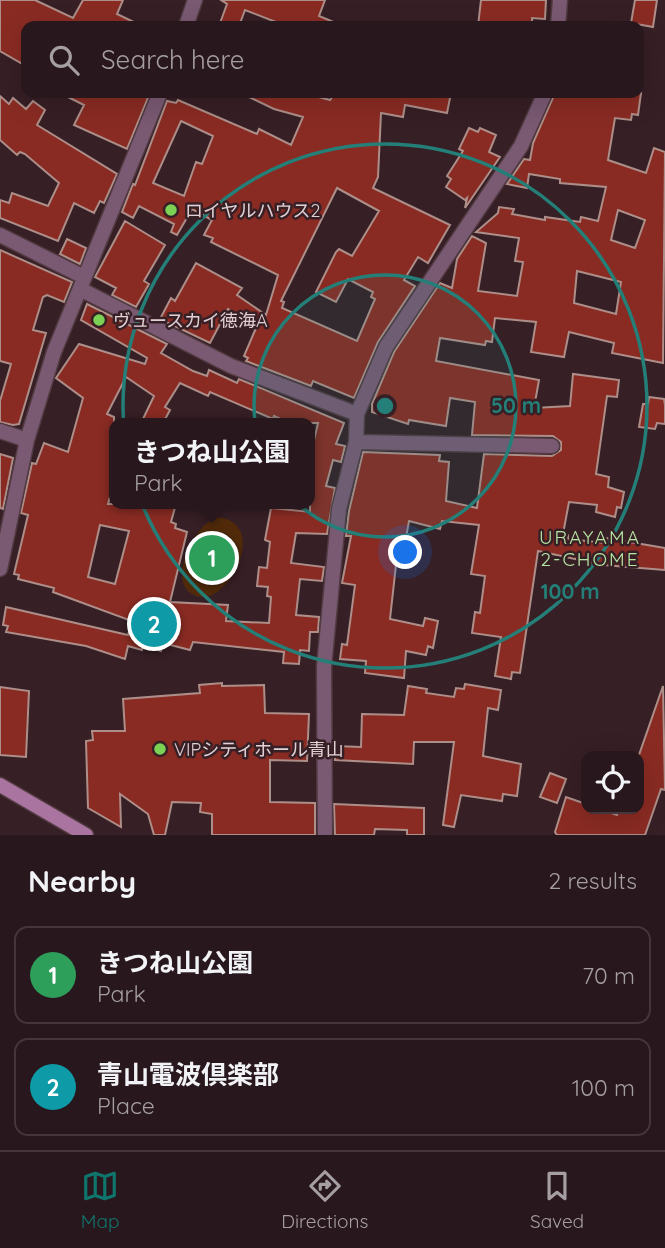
<!DOCTYPE html>
<html lang="en">
<head>
<meta charset="utf-8">
<style>
  :root { --surface:#28171c; --page:#342429; --text:#f1f3f6; --muted:#a59fa3; --line:#44363b; --accent:#0f766e }
  body { margin:0; font-family:Quicksand,"Noto Sans JP",sans-serif; background:var(--page); color:var(--text) }
  .controls { position:absolute; right:21px; bottom:21px; display:grid; overflow:hidden; border-radius:14px; box-shadow:0 7px 28px #0002 }
  .controls button { width:63px; height:63px; display:grid; place-items:center; padding:0; border:0; border-bottom:2px solid var(--line); background:var(--surface); color:var(--text); font:35px sans-serif }
  .you { position:absolute; left:406px; top:553px; width:24px; height:24px; margin:-18px; border:5px solid #fff; border-radius:50%; background:#1a73e8; box-shadow:0 0 0 10px #1a73e833 }
  .badge { display:grid; place-items:center; width:46px; height:46px; border-radius:50%; background:var(--accent); color:#fff; font-size:23px; font-weight:700 }
  .pin { position:absolute; translate:-50% -50%; border:4px solid #fff; box-shadow:0 2px 7px #0006 }
  .popup { position:absolute; left:109px; top:418px; width:206px; height:91px; box-sizing:border-box; display:grid; place-content:center; border-radius:14px; background:var(--surface); filter:drop-shadow(0 2px 5px #0005); font-size:23px; white-space:nowrap; color:var(--muted) }
  .popup b { font-size:26px; color:var(--text) }
  .popup::after { content:''; position:absolute; left:50%; top:100%; margin-left:-14px; border:14px solid transparent; border-top-color:var(--surface) }
  .list { margin:0; padding:0; list-style:none }
  h2 { display:flex; justify-content:space-between; align-items:center; height:91px; margin:0; padding:0 28px; font-size:30px }
  h2 small { font-size:23px; font-weight:400; color:var(--muted) }
  .list li { display:grid; grid-template-columns:46px 1fr auto; gap:21px; align-items:center; box-sizing:border-box; height:98px; margin:0 14px 14px; padding:0 14px; border:2px solid var(--line); border-radius:14px }
  .list b { display:block; font-size:26px; white-space:nowrap }
  .list p { margin:0; font-size:23px; white-space:nowrap; color:var(--muted) }
  .list em { font-size:23px; font-style:normal; color:var(--muted) }
  .icon { flex:none; width:38px; height:38px; fill:none; stroke:currentColor; stroke-width:2; stroke-linecap:round; stroke-linejoin:round }
  .map { position:relative; flex:none; width:665px; height:835px; overflow:hidden }
  .search { position:absolute; background:var(--surface); box-shadow:0 7px 28px #0002; left:21px; right:21px; top:21px; height:77px; display:flex; align-items:center; gap:18px; box-sizing:border-box; padding:0 24px; border-radius:14px; color:var(--muted); font-size:26px }
  .sheet { height:315px; background:var(--surface) }
  nav { display:flex; justify-content:space-around; align-items:center; box-sizing:border-box; height:98px; border-top:2px solid var(--line); background:var(--surface); font-size:19px; color:var(--muted) }
  nav a { display:grid; justify-items:center; gap:4px }
  nav .on { color:var(--accent) }
  .map>svg:first-child { display:block }
  .green { fill:#512a0a }
  .building { fill:#892b23; stroke:#ad8e89; stroke-width:2; fill-rule:evenodd }
  .lines { fill:none; stroke-linecap:round; stroke-linejoin:round }
  .street-casing { stroke:#513b41; stroke-width:17 }
  .secondary-casing { stroke:#513b41; stroke-width:17 }
  .street { stroke:#7a5973; stroke-width:14 }
  .secondary { stroke:#a9749f; stroke-width:14 }
  .ring { fill:none; stroke:#247f78; stroke-width:3.5 }
  .poi-dot { fill:#7cd155; stroke:#361f25; stroke-width:2.5 }
  .labels { text-anchor:middle; dominant-baseline:central; stroke-width:5; stroke-linejoin:round; paint-order:stroke }
  .poi-label { font-size:18px; fill:#e1d0d4; stroke:#361f25; text-anchor:start }
  .neighbourhood-label { font-size:19px; letter-spacing:2px; fill:#b6e4a3; stroke:#361f25 }
  .centre { fill:#247f78; stroke:#361f25; stroke-width:3.5 }
  .ring-label { font-size:21px; text-anchor:middle; font-weight:bold; fill:#247f78; stroke:#361f25; stroke-width:5; stroke-linejoin:round; paint-order:stroke }
</style>
</head>
<body>
<div class="map">
<svg width="665" height="835" viewBox="0 0 665 835">
  <rect width="100%" height="100%" fill="#361f25"/>
  <!-- green -->
  <path class="green" d="M216,517C269,521 232,600 201,597C162,592 191,528 216,517Z"/>
  <!-- building -->
  <path class="building" d="M0,0H35L73,18L83,0H123L117,14L142,26H26V66L0,51Z
    M221,0H325L319,16L343,26H274L276,22L245,10L239,26H219L227,4Z
    M481,0H546L545,19L532,18V26H478Z
    M635,0H657L653,27L631,23Z
    M60,93H150L127,149L74,125L84,105Z
    M241,93H304L330,100L335,93H413L435,97L436,93H451L447,113L405,105L403,117L381,113L378,177L373,188L450,225L428,263L418,257L404,280L415,286L378,342L354,398L313,381L311,386L246,361L248,358L244,356L256,328L228,309L210,343L160,319L171,298L175,301L196,263L242,288L237,295L266,315L278,275L211,242L213,238L204,235L212,220L192,209L177,235L171,232L174,224L139,206L133,218L122,212L133,184L135,185L167,101L176,103L178,100L257,134L259,129L291,145L303,117L274,109ZM181,121L213,136L202,164L196,162L184,196L153,183ZM337,188L379,211L352,256L339,249L336,252L316,292L336,302L348,279L373,292L371,297L375,299L357,341L282,308L284,302L281,301Z
    M555,93H641L638,115L632,114L631,120L615,118L608,160L646,173L654,148L665,152L663,363L612,353L614,343L569,332L564,357L531,352L536,322L495,318L492,342L486,341L485,345L440,338L436,361L539,380L534,408L570,406L573,374L619,380L617,397L607,396L596,474L609,477L608,487L624,492L621,508L617,507L615,517L596,512L597,505L569,502L563,534L568,535V539L605,543L606,538L665,548V570L603,565L538,551L520,673L512,672L511,679L495,676L501,637L472,633L475,612L480,613L485,576L471,574L479,525L442,521L440,529L409,521L401,566L396,565L390,619L423,626L425,618L438,621L433,648L428,646L426,655L406,651L404,678L365,673L366,661L340,659L342,644L347,645L355,585L342,583L351,536H346L349,511L363,452L440,455L439,461L449,462L446,501L477,508L484,454L552,456L561,450V442L553,436L472,435L475,402L450,398L446,426L409,420L408,424L372,412V404L394,352L440,283L452,288L457,259L472,236L486,243L478,291L517,296L523,262L515,261L519,238L476,232L498,213L499,207L514,209L512,214L545,220V217L580,222L581,217L598,221L606,187L560,183V179L529,174L527,188L507,184L524,159L530,160L533,143ZM618,210L645,220L635,248L611,240ZM577,271L621,282L616,314L574,303Z
    M0,96L9,104L13,98L26,109L33,101L45,110L37,125L117,174L104,203L100,201L94,213L74,203L58,241L0,218V200L9,203L12,193L48,206L59,183L25,154L20,152L17,155L0,140Z
    M469,128L478,132L480,128L496,135L489,152L500,157L465,208L467,198L465,200L446,187L451,179L447,176L463,151L459,149Z
    M125,221L165,245L144,281L149,284L136,307L112,295L116,288L95,277Z
    M67,239L86,248L80,264L60,254Z
    M0,250L72,282L64,302L47,295L43,297L33,330L46,333L19,424L13,425L0,422V401L11,364L0,361Z
    M87,304L167,344L161,353L193,371L207,376L209,370L237,383L239,379L344,423L336,444L345,446L341,462L333,460L326,486L335,488L327,534L296,533L291,563L324,567L322,581L300,579L296,615L319,617L318,632H310L309,651L300,650L299,664L283,663L284,652L193,642L190,650L163,643L161,651L143,645L142,650L128,646L125,659L86,646L6,632L8,626L3,625L6,607L128,635L132,621L53,592L54,588L18,579L19,575L14,574L28,515L21,513L32,463L36,464L44,443L68,452L83,398L56,378L79,344L145,364L147,358L81,320ZM126,377L154,396L141,423H163L170,410L165,407L180,383L208,396L210,392L273,419L274,416L289,423H318L310,458V512L271,508L265,540L270,542L267,568L259,567L257,586L268,587L267,596L271,597L269,623L226,621L228,605L170,602L187,532L175,528L176,524L171,522L176,504H108L114,482V417L107,414ZM100,525L129,531L115,584L88,577Z
    M649,397L664,399L665,405V424L657,423L655,429L639,427L643,404H648Z
    M0,454L13,458L3,509L0,508Z
    M222,683V686L264,685L265,713L309,714L307,761L270,760V802L315,803V835H212V814L200,812L201,803L172,802L165,835H154L148,814L120,794L121,827L88,808L86,741L93,740L92,731H125L123,699L200,693L199,685Z
    M465,684L501,690L498,710L488,708L483,756L521,764L517,796L503,794L502,801L461,795L454,827L443,825L454,742H414L413,764L335,760L336,746L361,747L362,714L404,715L408,686L427,689L426,693L454,697L456,688L464,689Z
    M663,686L665,790L661,789L645,835H557L555,832L566,797L586,804V809H600L617,815L619,809H639V755Z
    M0,687L29,691L26,757L0,755Z
    M550,773L566,779L557,803L540,797Z
    M334,804L424,808V835H407V830L375,829L374,835H335Z"/>
  <g class="lines">
    <!-- street casing -->
    <g class="street-casing">
      <path id="street" d="M186,26L195,0
        M558,26L560,0
        M0,235L84,277
        M80,289L231,366L357,414
        M0,431L27,440
        M356,442L552,446
        M0,569L27,440L54,352L160,93
        M325,835L324,667L339,509L356,442L357,414L386,347L521,146L545,93"/>
    </g>
    <!-- secondary casing -->
    <g class="secondary-casing">
      <path id="secondary" d="M0,785L86,835"/>
    </g>
    <!-- street -->
    <use href="#street" class="street"/>
    <!-- secondary -->
    <use href="#secondary" class="secondary"/>
  </g>
  <!-- distance rings -->
  <circle cx="385" cy="406" r="131" fill="#247f78" fill-opacity=".12"/>
  <g class="ring">
    <circle cx="385" cy="406" r="131"/>
    <circle cx="385" cy="406" r="262"/>
  </g>
  <!-- markers -->
  <g class="poi-dot">
    <circle cx="171" cy="210" r="7"/>
    <circle cx="99" cy="320" r="7"/>
    <circle cx="160" cy="749" r="7"/>
  </g>
  <g class="labels">
    <!-- poi labels -->
    <g class="poi-label">
      <text x="185" y="210">ロイヤルハウス2</text>
      <text x="113" y="320">ヴュースカイ徳海A</text>
      <text x="174" y="749">VIPシティホール青山</text>
    </g>
    <!-- neighbourhood labels -->
    <g class="neighbourhood-label">
      <text x="590" y="537">URAYAMA<tspan x="590" dy="22">2-CHOME</tspan></text>
    </g>
  </g>
  <circle cx="385" cy="406" r="10" class="centre"/>
  <g class="ring-label">
    <text x="516" y="413">50 m</text>
    <text x="570" y="599">100 m</text>
  </g>
</svg>
<div class="controls">
<button><svg class="icon" aria-label="locate" viewBox="0 0 24 24"><circle cx="12" cy="12" r="6"/><path d="M12 2v4M12 18v4M2 12h4M18 12h4"/></svg></button>
</div>
<div class="you"></div>
<div class="pin badge" style="left:212px;top:558px;background:#2e9e5b">1</div>
<div class="popup"><b>きつね山公園</b>Park</div>
<div class="pin badge" style="left:154px;top:624px;background:#0f9aa8">2</div>
<div class="search"><svg class="icon" aria-label="search" viewBox="0 0 24 24"><circle cx="10" cy="10" r="6"/><path d="M15 15l6 6"/></svg>Search here</div>
</div>
<section class="sheet">
<h2>Nearby<small>2 results</small></h2>
<ul class="list">
<li><span class="badge" style="background:#2e9e5b">1</span><div><b>きつね山公園</b><p>Park</p></div><em>70 m</em></li>
<li><span class="badge" style="background:#0f9aa8">2</span><div><b>青山電波倶楽部</b><p>Place</p></div><em>100 m</em></li>
</ul>
</section>
<nav>
<a class="on"><svg class="icon" aria-label="map" viewBox="0 0 24 24"><path d="M3 6l6-2 6 2 6-2v14l-6 2-6-2-6 2zM9 4v14M15 6v14"/></svg>Map</a>
<a><svg class="icon" aria-label="directions" viewBox="0 0 24 24"><path d="M12 3l9 9-9 9-9-9zM9 14v-3h6M13 9l2 2-2 2"/></svg>Directions</a>
<a><svg class="icon" aria-label="saved" viewBox="0 0 24 24"><path d="M7 4h10v16l-5-4-5 4z"/></svg>Saved</a>
</nav>
</body>
</html>
